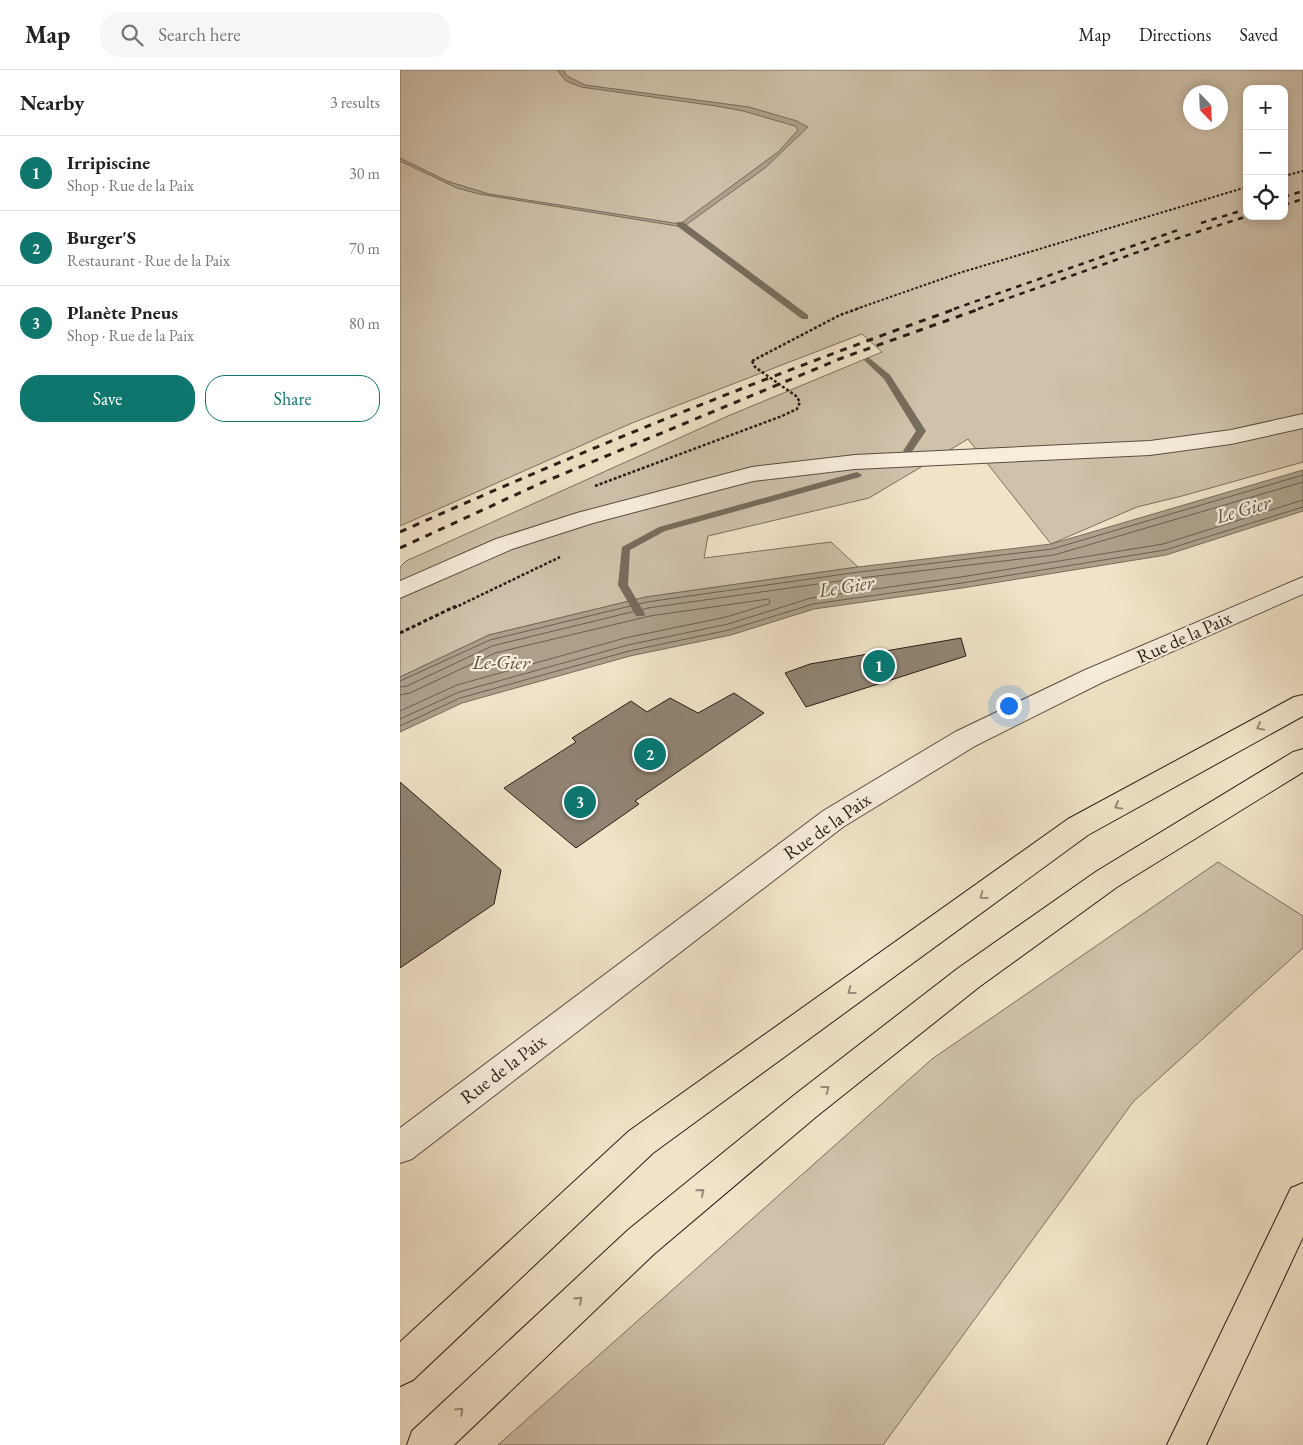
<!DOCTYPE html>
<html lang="en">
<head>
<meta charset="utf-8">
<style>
  :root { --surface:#fff; --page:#f6f6f6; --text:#222; --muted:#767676; --line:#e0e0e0; --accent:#0f766e }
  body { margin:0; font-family:"EB Garamond",serif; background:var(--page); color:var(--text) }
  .controls { position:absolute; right:15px; top:15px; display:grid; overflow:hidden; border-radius:10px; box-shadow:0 2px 12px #0003 }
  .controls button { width:45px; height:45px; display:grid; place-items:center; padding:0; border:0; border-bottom:1px solid var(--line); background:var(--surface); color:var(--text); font:25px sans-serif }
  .compass { position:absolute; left:783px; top:15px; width:45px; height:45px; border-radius:50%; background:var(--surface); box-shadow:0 2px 12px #0003; rotate:157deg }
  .you { position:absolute; left:608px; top:635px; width:18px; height:18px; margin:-12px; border:4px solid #fff; border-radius:50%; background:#1a73e8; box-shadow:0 0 0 8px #1a73e833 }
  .badge { display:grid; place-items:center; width:32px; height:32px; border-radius:50%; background:var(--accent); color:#fff; font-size:16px; font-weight:700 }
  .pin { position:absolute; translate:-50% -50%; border:2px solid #fff; box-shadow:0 1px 5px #0006 }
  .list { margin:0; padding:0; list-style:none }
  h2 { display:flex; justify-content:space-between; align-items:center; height:65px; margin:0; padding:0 20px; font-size:21px }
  h2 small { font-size:16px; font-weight:400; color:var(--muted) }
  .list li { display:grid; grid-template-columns:32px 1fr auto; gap:15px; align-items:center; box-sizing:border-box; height:75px; padding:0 20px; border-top:1px solid var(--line) }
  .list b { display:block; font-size:19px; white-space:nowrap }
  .list p { margin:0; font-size:16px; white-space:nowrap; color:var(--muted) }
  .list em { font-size:16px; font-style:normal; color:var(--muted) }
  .actions { display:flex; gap:10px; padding:15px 20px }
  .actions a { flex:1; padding:11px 0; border:1px solid var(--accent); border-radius:20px; text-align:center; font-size:18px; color:var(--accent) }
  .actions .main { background:var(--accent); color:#fff }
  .icon { flex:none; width:28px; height:28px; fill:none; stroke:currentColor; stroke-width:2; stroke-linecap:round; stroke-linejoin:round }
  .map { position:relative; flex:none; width:903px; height:1375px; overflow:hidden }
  header { display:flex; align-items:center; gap:30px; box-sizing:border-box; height:70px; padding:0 25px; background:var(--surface); border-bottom:1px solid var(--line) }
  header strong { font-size:24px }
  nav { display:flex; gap:28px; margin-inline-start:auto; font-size:18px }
  .search { width:350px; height:45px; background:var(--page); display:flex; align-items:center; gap:12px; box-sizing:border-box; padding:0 18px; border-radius:20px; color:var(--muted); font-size:19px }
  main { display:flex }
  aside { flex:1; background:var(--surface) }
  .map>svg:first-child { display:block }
  .green { fill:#cfc1aa; stroke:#7c6f60; fill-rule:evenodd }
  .water { fill:#ada08b; stroke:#786c5c }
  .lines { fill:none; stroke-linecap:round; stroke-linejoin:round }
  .shore { stroke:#6a5e50; stroke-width:1 }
  .stream { fill:#786c5c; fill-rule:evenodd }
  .building { fill:#918473; stroke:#281d16 }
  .minor-casing { stroke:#5a4e42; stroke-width:2 }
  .major-casing { stroke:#281d16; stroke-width:2 }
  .highway-casing { stroke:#281d16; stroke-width:2 }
  .path-far2 { stroke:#281d16; stroke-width:2; stroke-dasharray:2.5 2; stroke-linecap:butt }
  .path-far1 { stroke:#281d16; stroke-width:2.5; stroke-dasharray:3 2; stroke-linecap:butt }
  .path { stroke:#281d16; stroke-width:3; stroke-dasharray:4 2.5; stroke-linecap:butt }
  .minor { fill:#f6eddb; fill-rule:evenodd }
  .major { fill:#f1e3c8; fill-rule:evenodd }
  .highway { fill:#f1e3c8; fill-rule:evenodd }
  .rail-far1 { stroke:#281d16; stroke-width:2.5; stroke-dasharray:5.5 5.5; stroke-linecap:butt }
  .rail { stroke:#281d16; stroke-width:3; stroke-dasharray:7 7; stroke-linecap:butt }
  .path-bridge { stroke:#281d16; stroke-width:2.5; stroke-dasharray:3 2; stroke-linecap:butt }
  .oneway { stroke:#978a78 }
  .labels { text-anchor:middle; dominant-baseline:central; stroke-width:4.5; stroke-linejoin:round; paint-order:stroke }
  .street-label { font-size:19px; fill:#281d16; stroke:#f6eddb }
  .water-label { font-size:20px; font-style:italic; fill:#5d5145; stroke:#f6eddb }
</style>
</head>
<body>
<header>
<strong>Map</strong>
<div class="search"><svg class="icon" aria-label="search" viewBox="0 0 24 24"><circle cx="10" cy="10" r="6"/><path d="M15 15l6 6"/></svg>Search here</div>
<nav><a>Map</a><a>Directions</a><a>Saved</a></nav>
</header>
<main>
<aside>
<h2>Nearby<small>3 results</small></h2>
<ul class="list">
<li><span class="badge">1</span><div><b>Irripiscine</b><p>Shop · Rue de la Paix</p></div><em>30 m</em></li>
<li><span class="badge">2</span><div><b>Burger'S</b><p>Restaurant · Rue de la Paix</p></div><em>70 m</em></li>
<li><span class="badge">3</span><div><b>Planète Pneus</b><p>Shop · Rue de la Paix</p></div><em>80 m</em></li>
</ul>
<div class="actions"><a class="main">Save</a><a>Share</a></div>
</aside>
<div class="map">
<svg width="903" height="1375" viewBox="0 0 903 1375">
  <rect width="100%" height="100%" fill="#f1e3c8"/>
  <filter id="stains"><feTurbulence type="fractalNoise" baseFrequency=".004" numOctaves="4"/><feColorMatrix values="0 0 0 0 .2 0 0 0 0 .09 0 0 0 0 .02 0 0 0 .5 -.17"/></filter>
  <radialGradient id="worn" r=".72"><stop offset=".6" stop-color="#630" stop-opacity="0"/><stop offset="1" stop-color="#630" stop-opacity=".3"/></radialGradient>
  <!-- green -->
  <path class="green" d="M0,0H903V392L782,426L737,437L651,474L568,369L469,428L308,466L304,488L431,472L458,497L246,527L89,565L0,607V497L6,491L328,346L482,282L462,264L232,353L0,456ZM847,19H884V146H847ZM791,22H821V52H791Z
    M818,792L903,846V878L733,1032L483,1375H98L532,989Z"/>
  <!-- water -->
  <path class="water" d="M157,0H163L167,6L185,15L349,37L397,51L408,57L365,98L283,157L79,124L57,118L0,91V88L47,111L89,124L280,154L378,82L398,60L395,56L343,41L316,36L181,17L166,11Z
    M903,400V441L766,485L562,518L414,539L331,565L230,586L62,633L0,662V607L89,565L246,527L458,497L651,474Z"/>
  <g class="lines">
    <!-- shore -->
    <path class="shore" d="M0,611L90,570L247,532L459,502L652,479L903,405
      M0,617L7,616L92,576L248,538L460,508L654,485L903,412
      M0,625L10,623L95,583L250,546L368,529L370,531L369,534L326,547L225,568L57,615L0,641
      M0,649L59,622L228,575L328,554L411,528L561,507L763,474L903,430
      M0,656L60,628L229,581L329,560L413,534L562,513L765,480L903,437"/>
    <!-- stream -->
    <path class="stream" d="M277,152H283L408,245V249H402L277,156Z
      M468,287L490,305L526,361L511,383L508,384L503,381L516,361L484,309L464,290Z
      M457,402L462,405L460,407L265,461L230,480L228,515L245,544L244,546H236L218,515L222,477L259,457Z"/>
  </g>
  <!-- building -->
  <path class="building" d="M561,568L566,586L406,637L385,603L410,594Z
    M334,623L364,643L235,731L239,734L176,778L104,718L176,672L172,668L231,631L247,642L270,628L298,643Z
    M0,712L101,800L94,834L0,898Z"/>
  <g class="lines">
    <!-- minor casing -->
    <g class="minor-casing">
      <path id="minor" d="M903,344V358L831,374L750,385L455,399L353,411L193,453L112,479L0,528V511L96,469L177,443L352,397L455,385L750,371L831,360Z
        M903,507V524L703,612L575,676L443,757L12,1089L0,1093V1058L423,741L555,662L685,600Z"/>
    </g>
    <!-- major casing -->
    <g class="major-casing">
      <path id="major" d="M903,1113V1167L806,1375H767L891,1118Z"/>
    </g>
    <!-- highway casing -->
    <g class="highway-casing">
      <path id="highway" d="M903,625V646L688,765L253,1083L13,1310L0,1316V1272L229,1061L668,749L894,627Z
        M903,679V702L717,817L579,917L417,1046L254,1184L54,1375H7L12,1361L228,1160L393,1026L557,899L697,801L893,682Z"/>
    </g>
    <!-- path-far2 -->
    <path class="path-far2" d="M884,106L903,101
      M456,239L559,203L847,117"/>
    <!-- path-far1 -->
    <path class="path-far1" d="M352,291L440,245L460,238
      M195,416L382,346L397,339L400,332
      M54,538L160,487"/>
    <!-- path -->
    <path class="path" d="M0,563L56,536"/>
    <!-- minor -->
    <use href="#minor" class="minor"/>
    <!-- major -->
    <use href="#major" class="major"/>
    <!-- highway -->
    <use href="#highway" class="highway"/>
    <!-- rail-far1 -->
    <path class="rail-far1" d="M884,127L903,121
      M884,135L903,129
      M801,153L847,139
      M554,239L778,160
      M578,239L769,171L848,146"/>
    <!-- rail -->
    <path class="rail" d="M0,462C183,380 369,305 558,238
      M0,478L139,414L442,288L582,238"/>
    <!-- path-bridge -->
    <path class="path-bridge" d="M352,291L355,297L396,326L400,332"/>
  </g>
  <!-- one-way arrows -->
  <defs><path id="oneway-chevron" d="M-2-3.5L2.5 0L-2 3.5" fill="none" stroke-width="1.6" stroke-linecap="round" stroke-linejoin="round" transform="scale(1.25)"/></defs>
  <g class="oneway">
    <use href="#oneway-chevron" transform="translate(860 657) rotate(151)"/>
    <use href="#oneway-chevron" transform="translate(718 736) rotate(151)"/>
    <use href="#oneway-chevron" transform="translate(583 826) rotate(144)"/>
    <use href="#oneway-chevron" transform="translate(451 921) rotate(144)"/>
    <use href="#oneway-chevron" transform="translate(426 1019) rotate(-38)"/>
    <use href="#oneway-chevron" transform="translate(301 1122) rotate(-40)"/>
    <use href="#oneway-chevron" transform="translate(179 1230) rotate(-43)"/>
    <use href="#oneway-chevron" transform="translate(60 1341) rotate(-44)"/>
  </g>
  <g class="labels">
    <!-- street labels -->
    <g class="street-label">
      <text transform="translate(784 567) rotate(-24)">Rue de la Paix</text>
      <text transform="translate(427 756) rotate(-35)">Rue de la Paix</text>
      <text transform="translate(103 999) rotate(-37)">Rue de la Paix</text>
    </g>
    <!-- water labels -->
    <g class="water-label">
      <text transform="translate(843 439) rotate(-16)">Le Gier</text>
      <text transform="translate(446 516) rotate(-9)">Le Gier</text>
      <text x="101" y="592">Le-Gier</text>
    </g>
  </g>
  <rect width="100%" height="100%" filter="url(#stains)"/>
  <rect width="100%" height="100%" fill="url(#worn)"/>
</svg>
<div class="controls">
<button>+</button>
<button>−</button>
<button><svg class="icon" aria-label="locate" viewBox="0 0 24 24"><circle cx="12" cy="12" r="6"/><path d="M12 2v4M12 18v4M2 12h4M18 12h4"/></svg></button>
</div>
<svg class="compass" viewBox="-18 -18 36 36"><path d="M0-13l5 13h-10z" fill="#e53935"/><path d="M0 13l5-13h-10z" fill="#767676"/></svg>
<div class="you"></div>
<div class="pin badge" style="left:479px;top:596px">1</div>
<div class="pin badge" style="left:250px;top:684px">2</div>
<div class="pin badge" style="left:180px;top:732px">3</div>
</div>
</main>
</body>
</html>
